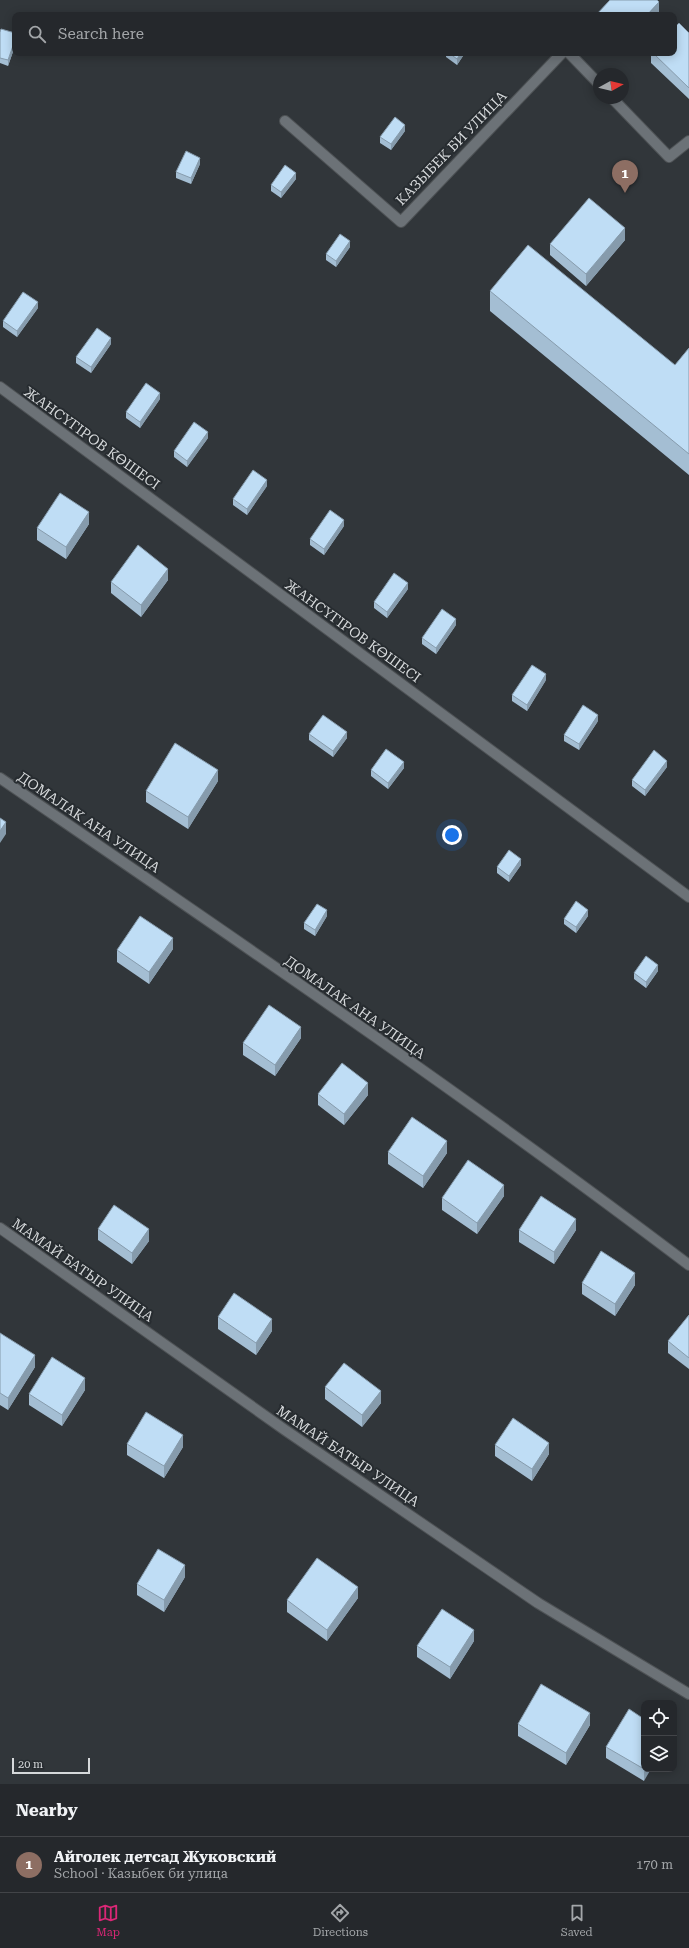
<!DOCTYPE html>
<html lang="en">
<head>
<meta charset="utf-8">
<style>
  :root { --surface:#25282c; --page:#2d3034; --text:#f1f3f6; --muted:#a3a6a9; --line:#424448; --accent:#db2777 }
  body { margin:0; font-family:"Roboto Serif",serif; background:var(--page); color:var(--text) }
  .controls { position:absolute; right:12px; bottom:12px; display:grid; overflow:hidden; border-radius:8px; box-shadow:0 2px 10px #0003 }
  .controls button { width:36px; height:36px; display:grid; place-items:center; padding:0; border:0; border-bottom:1px solid var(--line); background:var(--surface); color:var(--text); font:20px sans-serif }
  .compass { position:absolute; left:593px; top:68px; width:36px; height:36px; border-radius:50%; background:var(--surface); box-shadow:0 2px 10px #0003; rotate:82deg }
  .scale { position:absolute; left:12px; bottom:10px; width:78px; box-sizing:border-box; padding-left:4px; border:2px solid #d6d9db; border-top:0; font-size:11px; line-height:14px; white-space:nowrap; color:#d6d9db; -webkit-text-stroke:3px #272c30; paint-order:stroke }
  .you { position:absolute; left:452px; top:835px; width:14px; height:14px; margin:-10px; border:3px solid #fff; border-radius:50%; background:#1a73e8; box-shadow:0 0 0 6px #1a73e833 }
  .badge { display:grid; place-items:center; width:26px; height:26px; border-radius:50%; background:var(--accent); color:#fff; font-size:13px; font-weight:700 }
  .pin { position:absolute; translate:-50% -33px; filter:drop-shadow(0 1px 2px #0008) }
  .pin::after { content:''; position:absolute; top:21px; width:14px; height:12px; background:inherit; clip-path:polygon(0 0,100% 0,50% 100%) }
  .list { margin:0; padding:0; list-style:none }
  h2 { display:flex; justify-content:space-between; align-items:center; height:52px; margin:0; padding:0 16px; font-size:17px }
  h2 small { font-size:13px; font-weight:400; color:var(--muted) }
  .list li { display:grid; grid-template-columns:26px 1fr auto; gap:12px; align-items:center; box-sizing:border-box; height:56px; padding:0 16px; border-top:1px solid var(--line) }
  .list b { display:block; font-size:15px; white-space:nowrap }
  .list p { margin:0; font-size:13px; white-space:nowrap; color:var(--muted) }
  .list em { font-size:13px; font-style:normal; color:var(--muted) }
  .icon { flex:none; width:22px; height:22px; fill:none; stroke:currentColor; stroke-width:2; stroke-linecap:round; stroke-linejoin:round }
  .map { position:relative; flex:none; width:689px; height:1784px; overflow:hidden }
  .search { position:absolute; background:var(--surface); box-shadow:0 2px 10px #0003; left:12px; right:12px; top:12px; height:44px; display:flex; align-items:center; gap:10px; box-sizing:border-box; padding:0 14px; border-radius:8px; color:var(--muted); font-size:15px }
  .sheet { height:108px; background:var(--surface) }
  nav { display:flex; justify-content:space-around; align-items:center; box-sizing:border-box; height:56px; border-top:1px solid var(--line); background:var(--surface); font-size:11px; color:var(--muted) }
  nav a { display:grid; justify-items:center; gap:2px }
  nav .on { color:var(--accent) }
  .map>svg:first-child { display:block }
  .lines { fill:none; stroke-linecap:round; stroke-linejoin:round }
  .street-casing { stroke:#4e5255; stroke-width:12 }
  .street { stroke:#6c7277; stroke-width:10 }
  .wall { fill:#a4bed3 }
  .shaded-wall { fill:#869bac }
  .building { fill:#bfddf5; stroke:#869bac }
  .labels { text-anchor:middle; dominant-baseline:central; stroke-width:4; stroke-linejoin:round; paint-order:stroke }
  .street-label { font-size:14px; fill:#d6d9db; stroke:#272c30 }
</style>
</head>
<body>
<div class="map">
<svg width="689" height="1784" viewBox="0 0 689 1784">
  <rect width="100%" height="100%" fill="#31363a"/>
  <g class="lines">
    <!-- street casing -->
    <g class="street-casing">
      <path id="street" d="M569,53L599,84
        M612,98L669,157L689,141
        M285,121L401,222L562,53
        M0,387L689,897
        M0,778C232,937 465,1095 689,1265
        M0,1228L285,1430L538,1603L689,1694"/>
    </g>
    <!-- street -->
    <use href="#street" class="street"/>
  </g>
  <!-- wall -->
  <path class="wall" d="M0,32L15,33V46L8,66L0,63Z
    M689,33V99L651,63V53H674Z
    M446,53H465L457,65L446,57Z
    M405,131L391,150L380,143V137Z
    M200,164L191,184L176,178V172Z
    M296,179L281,198L271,191V185Z
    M625,240L586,286L550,255V244Z
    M350,247L336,267L326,260V254Z
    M490,291L675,365L689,348V475L490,311Z
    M38,308L17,337L3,327V321Z
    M111,344L91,373L76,363V357Z
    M160,399L140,428L126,418V412Z
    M208,438L187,467L174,457V451Z
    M267,486L247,515L233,505V499Z
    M89,524L66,559L37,540V528Z
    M344,526L324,555L310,545V539Z
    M168,580L141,617L111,593V582Z
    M408,589L387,618L374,608V602Z
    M456,625L436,654L422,644V638Z
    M546,680L527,711L512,701V695Z
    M598,721L579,750L564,741V735Z
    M309,734L347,738L333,757L309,740Z
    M667,767L645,796L632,786V780Z
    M404,768L388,789L371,776V770Z
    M218,781L188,829L146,802V791Z
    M521,865L509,882L497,873V867Z
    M327,916L315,936L304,929V923Z
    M588,916L576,933L564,924V919Z
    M173,949L149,984L117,962V950Z
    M658,971L646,988L634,979V973Z
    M301,1038L275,1076L243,1055V1043Z
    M318,1094L368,1095L344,1125L318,1105Z
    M388,1152L447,1153L423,1188L388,1164Z
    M504,1196L477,1234L442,1210V1198Z
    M98,1229L149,1241L132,1264L98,1240Z
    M519,1230H576L554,1264L519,1242Z
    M582,1283L635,1285L615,1316L582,1294Z
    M689,1315V1369L668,1353V1341Z
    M218,1317L272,1331L256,1355L218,1329Z
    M0,1333L35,1367L8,1410L0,1405Z
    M325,1387L381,1403L362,1427L325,1399Z
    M85,1390L62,1426L29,1405V1394Z
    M127,1444L183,1447L164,1478L127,1455Z
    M495,1445L549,1454L532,1481L495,1456Z
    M185,1577L164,1612L137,1595V1584Z
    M358,1598L327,1641L287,1612V1600Z
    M474,1641L450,1679L417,1657V1646Z
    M644,1719V1781L606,1758V1747Z
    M518,1724L590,1725L566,1765L518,1736Z"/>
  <!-- shaded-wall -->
  <path class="shaded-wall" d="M659,2V14L658,15H647Z
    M15,40V46L8,66V60Z
    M461,53H465L457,65V59Z
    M405,125V131L391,150V144Z
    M200,158V164L191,184V178Z
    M296,173V179L281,198V192Z
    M625,228V240L586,286V274Z
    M350,241V247L336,267V261Z
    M38,302V308L17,337V331Z
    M111,338V344L91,373V367Z
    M160,393V399L140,428V422Z
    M208,432V438L187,467V461Z
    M267,480V486L247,515V509Z
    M89,512V524L66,559V547Z
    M344,520V526L324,555V549Z
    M168,569V580L141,617V605Z
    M408,583V589L387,618V612Z
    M456,619V625L436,654V648Z
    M546,674V680L527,711V705Z
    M598,715V721L579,750V744Z
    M347,732V738L333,757V751Z
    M667,761V767L645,796V790Z
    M404,762V768L388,789V783Z
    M218,770V781L188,829V817Z
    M6,822V834L0,843V831Z
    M521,859V865L509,882V876Z
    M327,910V916L315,936V930Z
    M588,910V916L576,933V927Z
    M173,938V949L149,984V972Z
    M658,965V971L646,988V982Z
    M301,1027V1038L275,1076V1065Z
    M368,1083V1095L344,1125V1114Z
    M447,1141V1153L423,1188V1176Z
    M504,1185V1196L477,1234V1223Z
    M576,1219V1230L554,1264V1252Z
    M149,1229V1241L132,1264V1253Z
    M635,1273V1285L615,1316V1304Z
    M272,1319V1331L256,1355V1343Z
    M35,1355V1367L8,1410V1398Z
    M85,1378V1390L62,1426V1415Z
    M381,1391V1403L362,1427V1415Z
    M183,1435V1447L164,1478V1466Z
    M549,1443V1454L532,1481V1469Z
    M185,1565V1577L164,1612V1600Z
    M358,1587V1598L327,1641V1630Z
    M474,1630V1641L450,1679V1667Z
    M590,1713V1725L566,1765V1753Z
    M644,1769H651L644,1781Z"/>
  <!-- building -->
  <path class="building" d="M610,0H657L659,2L647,15H596Z
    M679,23L689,33V88L653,53H674V28Z
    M1,29L15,33V40L8,60L0,58V32Z
    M449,53H461L457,59Z
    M395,117L405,125L391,144L380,137Z
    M186,151L200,158L191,178L176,172Z
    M285,165L296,173L281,192L271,185Z
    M589,198L625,228L586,274L550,244Z
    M340,234L350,241L336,261L326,254Z
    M528,245L675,365L689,348V454L490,291Z
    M23,292L38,302L17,331L3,321Z
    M97,328L111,338L91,367L76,357Z
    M146,383L160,393L140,422L126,412Z
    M194,422L208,432L187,461L174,451Z
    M253,470L267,480L247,509L233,499Z
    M60,493L89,512L66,547L37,528Z
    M330,510L344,520L324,549L310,539Z
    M138,545L168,569L141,605L111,582Z
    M394,573L408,583L387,612L374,602Z
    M442,609L456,619L436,648L422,638Z
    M532,665L546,674L527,705L512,695Z
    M583,705L598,715L579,744L564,735Z
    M323,715L347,732L333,751L309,734Z
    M175,743L218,770L188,817L146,791Z
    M386,749L404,762L388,783L371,770Z
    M654,750L667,761L645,790L632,780Z
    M0,818L6,822L0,831Z
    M509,850L521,859L509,876L497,867Z
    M576,901L588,910L576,927L564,919Z
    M317,904L327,910L315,930L304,923Z
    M140,916L173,938L149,972L117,950Z
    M646,956L658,965L646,982L634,973Z
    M269,1005L301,1027L275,1065L243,1043Z
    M342,1063L368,1083L344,1114L318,1094Z
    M412,1117L447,1141L423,1176L388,1152Z
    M468,1160L504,1185L477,1223L442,1198Z
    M541,1196L576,1219L554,1252L519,1230Z
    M114,1205L149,1229L132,1253L98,1229Z
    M601,1251L635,1273L615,1304L582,1283Z
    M234,1293L272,1319L256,1343L218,1317Z
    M689,1315V1358L668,1341Z
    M0,1333L35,1355L8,1398L0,1393Z
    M52,1357L85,1378L62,1415L29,1394Z
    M344,1363L381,1391L362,1415L325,1387Z
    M146,1412L183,1435L164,1466L127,1444Z
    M513,1418L549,1443L532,1469L495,1445Z
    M158,1549L185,1565L164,1600L137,1584Z
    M317,1558L358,1587L327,1630L287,1600Z
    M442,1609L474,1630L450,1667L417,1646Z
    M541,1684L590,1713L566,1753L518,1724Z
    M629,1709L644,1719V1769L606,1747Z"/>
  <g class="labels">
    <!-- street labels -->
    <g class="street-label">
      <text transform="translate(451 148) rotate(-46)">КАЗЫБЕК БИ УЛИЦА</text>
      <text transform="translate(92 438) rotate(36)">ЖАНСҮГІРОВ КӨШЕСІ</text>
      <text transform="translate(353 631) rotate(36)">ЖАНСҮГІРОВ КӨШЕСІ</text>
      <text transform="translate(89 822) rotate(34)">ДОМАЛАК АНА УЛИЦА</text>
      <text transform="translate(355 1007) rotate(35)">ДОМАЛАК АНА УЛИЦА</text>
      <text transform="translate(83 1270) rotate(35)">МАМАЙ БАТЫР УЛИЦА</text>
      <text transform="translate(348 1456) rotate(34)">МАМАЙ БАТЫР УЛИЦА</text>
    </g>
  </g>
</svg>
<div class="controls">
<button><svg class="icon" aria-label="locate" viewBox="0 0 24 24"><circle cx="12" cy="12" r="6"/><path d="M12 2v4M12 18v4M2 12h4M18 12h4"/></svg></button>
<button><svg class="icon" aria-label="layers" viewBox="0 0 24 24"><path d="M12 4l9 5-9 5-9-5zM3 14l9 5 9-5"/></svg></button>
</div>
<svg class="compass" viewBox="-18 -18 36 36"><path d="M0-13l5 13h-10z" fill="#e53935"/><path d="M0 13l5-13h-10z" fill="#a3a6a9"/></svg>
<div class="scale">20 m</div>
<div class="you"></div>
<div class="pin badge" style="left:625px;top:193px;background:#8d6e63">1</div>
<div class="search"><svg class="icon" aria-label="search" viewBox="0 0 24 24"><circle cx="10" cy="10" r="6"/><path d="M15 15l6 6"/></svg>Search here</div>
</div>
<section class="sheet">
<h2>Nearby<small></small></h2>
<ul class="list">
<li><span class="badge" style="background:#8d6e63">1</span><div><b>Айголек детсад Жуковский</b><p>School · Казыбек би улица</p></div><em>170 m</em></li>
</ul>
</section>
<nav>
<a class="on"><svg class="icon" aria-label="map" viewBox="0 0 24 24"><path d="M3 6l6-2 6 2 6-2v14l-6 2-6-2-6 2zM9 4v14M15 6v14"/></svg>Map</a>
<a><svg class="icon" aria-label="directions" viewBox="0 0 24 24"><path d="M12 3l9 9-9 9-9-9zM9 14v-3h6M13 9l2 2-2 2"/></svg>Directions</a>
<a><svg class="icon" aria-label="saved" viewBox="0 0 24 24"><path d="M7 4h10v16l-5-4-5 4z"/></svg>Saved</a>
</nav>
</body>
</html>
